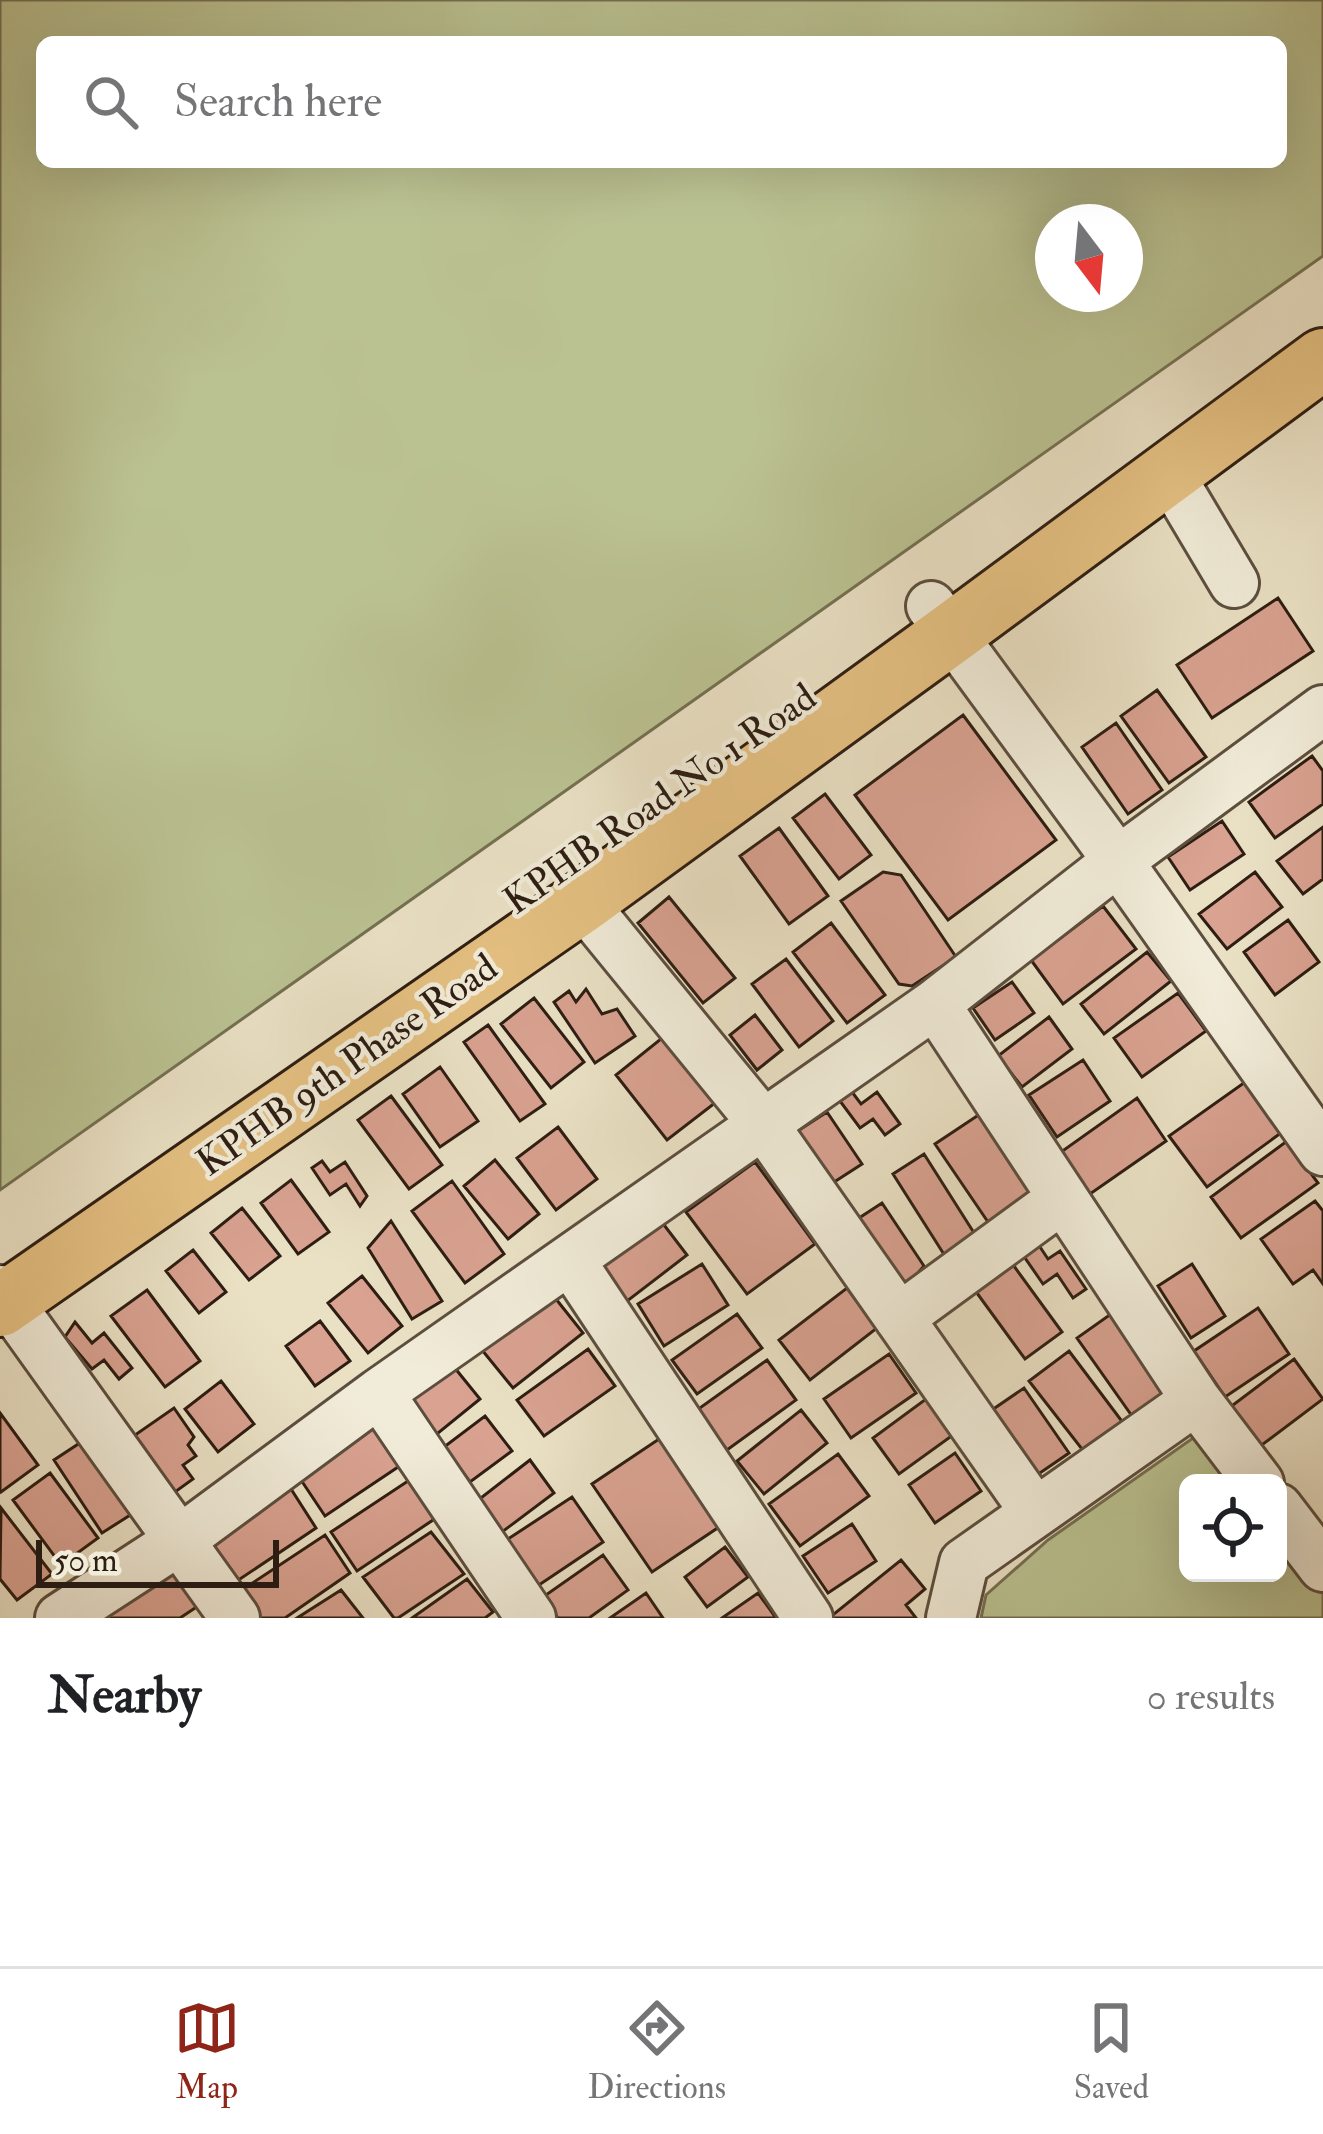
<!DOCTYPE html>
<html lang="en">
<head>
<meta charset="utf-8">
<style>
  :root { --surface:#fff; --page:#f6f6f6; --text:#202124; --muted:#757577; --line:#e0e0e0; --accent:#8f2418 }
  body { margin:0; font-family:"IM FELL Double Pica",serif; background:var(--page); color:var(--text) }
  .controls { position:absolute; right:36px; bottom:36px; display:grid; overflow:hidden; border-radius:18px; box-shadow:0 12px 48px #0002 }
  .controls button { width:108px; height:108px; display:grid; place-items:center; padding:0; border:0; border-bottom:3px solid var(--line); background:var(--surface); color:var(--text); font:60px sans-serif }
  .compass { position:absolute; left:1035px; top:204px; width:108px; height:108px; border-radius:50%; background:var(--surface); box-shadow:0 12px 48px #0002; rotate:164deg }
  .scale { position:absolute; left:36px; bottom:30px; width:243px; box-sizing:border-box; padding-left:12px; border:6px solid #2d1d12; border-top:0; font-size:33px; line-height:42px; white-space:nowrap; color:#2d1d12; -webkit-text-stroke:9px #f1ecd9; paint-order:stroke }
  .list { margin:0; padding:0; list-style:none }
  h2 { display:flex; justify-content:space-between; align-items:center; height:156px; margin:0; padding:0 48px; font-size:51px }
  h2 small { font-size:39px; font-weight:400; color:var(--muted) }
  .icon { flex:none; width:66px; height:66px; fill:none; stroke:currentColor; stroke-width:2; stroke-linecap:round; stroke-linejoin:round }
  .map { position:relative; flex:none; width:1323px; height:1618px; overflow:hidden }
  .search { position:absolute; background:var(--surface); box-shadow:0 12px 48px #0002; left:36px; right:36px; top:36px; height:132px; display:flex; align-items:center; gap:30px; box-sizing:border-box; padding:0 42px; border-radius:18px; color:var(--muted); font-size:45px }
  .sheet { height:348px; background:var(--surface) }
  nav { display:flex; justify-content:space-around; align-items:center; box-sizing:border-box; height:168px; border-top:3px solid var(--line); background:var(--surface); font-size:33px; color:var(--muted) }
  nav a { display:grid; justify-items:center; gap:6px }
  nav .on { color:var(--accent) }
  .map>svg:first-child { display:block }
  .green { fill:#bbc292; stroke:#747052; stroke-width:3; fill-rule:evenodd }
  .building { fill:#d9a291; stroke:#2d1d12; stroke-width:3 }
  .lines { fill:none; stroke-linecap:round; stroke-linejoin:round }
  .minor-casing { stroke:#5c4e3f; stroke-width:54 }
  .major-casing { stroke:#2d1d12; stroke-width:66 }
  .minor { stroke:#f1ecd9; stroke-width:48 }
  .major { stroke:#e5c082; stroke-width:60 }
  .labels { text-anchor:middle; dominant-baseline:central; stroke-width:9; stroke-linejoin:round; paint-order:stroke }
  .street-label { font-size:39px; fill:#2d1d12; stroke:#f1ecd9 }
</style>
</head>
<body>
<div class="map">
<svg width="1323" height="1618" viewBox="0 0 1323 1618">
  <rect width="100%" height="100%" fill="#eae1c5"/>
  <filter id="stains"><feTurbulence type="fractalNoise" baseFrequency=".00167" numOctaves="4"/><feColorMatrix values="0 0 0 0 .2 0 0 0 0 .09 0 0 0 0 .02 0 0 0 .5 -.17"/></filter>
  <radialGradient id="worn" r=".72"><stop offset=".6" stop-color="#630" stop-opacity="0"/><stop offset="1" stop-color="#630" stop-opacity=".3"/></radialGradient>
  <!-- green -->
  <path class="green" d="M0,0H1323V256L0,1190ZM42,42H1281V162H42ZM1053,222H1125V294H1053Z
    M1203,1431L1243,1483H1188V1573H1278V1527L1323,1584V1618H981L986,1595L1048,1540Z"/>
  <!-- building -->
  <path class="building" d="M1278,598L1313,651L1212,718L1177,665Z
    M1157,690L1206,757L1169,783L1121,716Z
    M963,715L1056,840L948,920L855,795Z
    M1116,723L1162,790L1128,814L1082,747Z
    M1312,756L1323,771V804L1275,838L1249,802Z
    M825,794L871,855L839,879L793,818Z
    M1222,821L1244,854L1190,890L1168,857Z
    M1323,827V879L1303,894L1277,861Z
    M779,828L828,896L789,924L740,856Z
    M883,872L901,875L956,957L912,986L899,984L841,901Z
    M1255,872L1282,907L1227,949L1199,914Z
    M669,897L735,978L703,1003L638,923Z
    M1103,906L1136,949L1063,1004L1031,960Z
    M1288,920L1319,962L1275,995L1244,952Z
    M831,923L885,995L847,1023L793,952Z
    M1147,952L1171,981L1104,1034L1081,1004Z
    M786,959L833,1021L799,1047L752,984Z
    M1012,982L1034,1013L995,1040L973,1008Z
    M586,989L602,1014L617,1009L635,1036L595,1063L554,1002L569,991L576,1002Z
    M1178,993L1206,1031L1142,1077L1114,1038Z
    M534,998L584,1062L551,1088L501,1024Z
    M755,1015L782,1050L757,1070L730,1035Z
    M1049,1017L1072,1049L1022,1087L998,1056Z
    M488,1025L545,1104L520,1121L464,1042Z
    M672,1030L724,1096L667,1140L616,1075Z
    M1083,1060L1110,1101L1057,1137L1029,1095Z
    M440,1067L478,1121L440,1147L403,1094Z
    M1248,1080L1285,1130L1207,1187L1169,1136Z
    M849,1088L861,1104L877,1092L900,1124L885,1135L873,1119L860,1128L837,1097Z
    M391,1096L442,1165L409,1189L358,1120Z
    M1137,1098L1166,1141L1090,1194L1061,1152Z
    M827,1112L862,1164L828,1186L793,1134Z
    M983,1112L1036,1190L988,1222L935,1144Z
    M558,1127L597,1179L556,1210L517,1158Z
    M1287,1141L1318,1183L1241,1238L1211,1197Z
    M924,1154L976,1236L945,1256L893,1174Z
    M495,1160L539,1214L508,1239L464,1186Z
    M322,1161L330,1172L345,1162L367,1196L360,1206L346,1184L330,1195L312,1168Z
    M755,1162L815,1244L747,1294L686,1212Z
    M291,1180L329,1232L298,1254L261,1203Z
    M452,1181L504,1254L465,1283L412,1211Z
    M1315,1201L1323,1211V1284L1313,1270L1293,1284L1261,1239Z
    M882,1203L924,1266L902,1291L856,1220Z
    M242,1208L280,1256L249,1280L211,1233Z
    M391,1221L442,1301L412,1319L368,1248Z
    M661,1221L687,1255L622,1305L596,1271Z
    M1038,1244L1048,1259L1060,1251L1086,1289L1073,1298L1057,1274L1043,1284L1023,1255Z
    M193,1250L226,1292L199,1313L166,1271Z
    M1011,1262L1062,1332L1025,1359L974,1289Z
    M702,1264L728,1305L664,1346L638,1304Z
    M1192,1264L1225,1316L1191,1338L1158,1286Z
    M362,1276L402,1326L368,1353L328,1303Z
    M847,1288L877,1328L810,1380L779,1340Z
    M147,1290L200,1361L165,1387L111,1316Z
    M552,1294L583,1333L513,1388L482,1350Z
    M1258,1308L1289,1354L1225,1397L1194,1351Z
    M1118,1309L1173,1387L1132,1416L1077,1338Z
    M737,1314L762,1348L697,1394L672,1360Z
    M320,1321L350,1361L315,1386L286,1346Z
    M75,1322L92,1343L104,1333L132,1368L119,1379L104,1360L92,1369L65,1337Z
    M588,1349L615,1386L544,1436L517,1400Z
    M1069,1351L1124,1424L1085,1453L1029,1381Z
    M889,1354L916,1393L851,1438L824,1399Z
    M1294,1359L1323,1399L1259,1447L1229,1408Z
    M767,1360L796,1400L727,1450L697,1410Z
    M450,1362L480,1399L432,1438L401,1400Z
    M221,1381L254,1424L218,1452L185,1409Z
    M1024,1388L1069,1453L1037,1475L992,1410Z
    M926,1399L953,1435L899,1474L873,1438Z
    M174,1408L194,1437L188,1445L196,1456L183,1465L193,1479L175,1492L135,1435Z
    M801,1410L827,1443L764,1494L737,1461Z
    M0,1413L38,1465L1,1492L0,1490Z
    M485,1416L512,1451L470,1482L444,1447Z
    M382,1421L407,1461L325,1516L299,1477Z
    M92,1435L135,1512L102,1533L54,1460Z
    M662,1437L722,1525L652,1572L592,1484Z
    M955,1453L981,1491L935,1523L909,1485Z
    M838,1454L869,1496L800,1546L769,1504Z
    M530,1460L554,1493L502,1532L477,1501Z
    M50,1473L98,1538L61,1565L13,1500Z
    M414,1477L439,1516L357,1571L331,1532Z
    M291,1489L316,1528L234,1583L208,1543Z
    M572,1497L603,1542L536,1587L505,1541Z
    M1,1508L52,1574L17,1600L0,1579Z
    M852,1524L876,1561L828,1593L803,1556Z
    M431,1532L464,1574L398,1618H394L363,1577Z
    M325,1535L350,1573L285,1618H261L242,1590Z
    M725,1547L748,1577L707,1607L685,1577Z
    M603,1555L628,1590L589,1618H558L543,1597Z
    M901,1560L925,1589L906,1605L916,1618H829Z
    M176,1566L201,1604L180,1618H97Z
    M467,1579L493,1612L485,1618H412Z
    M341,1590L363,1618H297Z
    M646,1593L663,1618H610Z
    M758,1593L776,1618H722Z"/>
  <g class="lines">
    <!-- minor casing -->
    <g class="minor-casing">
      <path id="minor" d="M1168,472L1234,583
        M931,606L1118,861L1323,1151
        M582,902L764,1125L1035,1512
        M935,1004L1196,1400L1259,1483
        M570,1260L808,1618
        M0,1290L235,1618
        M899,1318L1063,1198
        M379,1393L531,1618
        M1278,1508L1323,1567
        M60,1618L180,1540L379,1393L935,1004L1118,861L1323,710
        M951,1618L964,1563L1196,1400"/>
    </g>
    <!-- major casing -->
    <g class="major-casing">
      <path id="major" d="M0,1306L582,902L952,633L1323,359"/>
    </g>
    <!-- minor -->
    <use href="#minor" class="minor"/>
    <!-- major -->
    <use href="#major" class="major"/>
  </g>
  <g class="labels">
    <!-- street labels -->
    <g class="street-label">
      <text transform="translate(660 799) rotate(-35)">KPHB Road No 1 Road</text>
      <text transform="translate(347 1065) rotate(-35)">KPHB 9th Phase Road</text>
    </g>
  </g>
  <rect width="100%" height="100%" filter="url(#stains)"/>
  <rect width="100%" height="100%" fill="url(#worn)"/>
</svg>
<div class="controls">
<button><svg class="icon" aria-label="locate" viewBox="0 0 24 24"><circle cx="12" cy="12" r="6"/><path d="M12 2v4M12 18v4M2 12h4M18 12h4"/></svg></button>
</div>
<svg class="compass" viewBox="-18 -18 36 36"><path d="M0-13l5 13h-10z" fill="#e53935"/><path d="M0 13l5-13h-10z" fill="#757577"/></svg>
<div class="scale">50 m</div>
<div class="search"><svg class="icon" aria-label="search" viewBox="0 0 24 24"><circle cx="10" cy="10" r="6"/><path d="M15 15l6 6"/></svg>Search here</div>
</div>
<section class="sheet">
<h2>Nearby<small>0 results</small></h2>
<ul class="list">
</ul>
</section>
<nav>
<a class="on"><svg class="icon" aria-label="map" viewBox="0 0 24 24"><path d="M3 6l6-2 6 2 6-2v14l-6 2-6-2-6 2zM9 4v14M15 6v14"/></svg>Map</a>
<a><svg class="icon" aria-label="directions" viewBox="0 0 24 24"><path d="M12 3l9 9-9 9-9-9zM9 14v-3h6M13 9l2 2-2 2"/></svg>Directions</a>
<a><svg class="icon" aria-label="saved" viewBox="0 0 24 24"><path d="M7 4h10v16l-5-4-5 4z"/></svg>Saved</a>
</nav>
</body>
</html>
